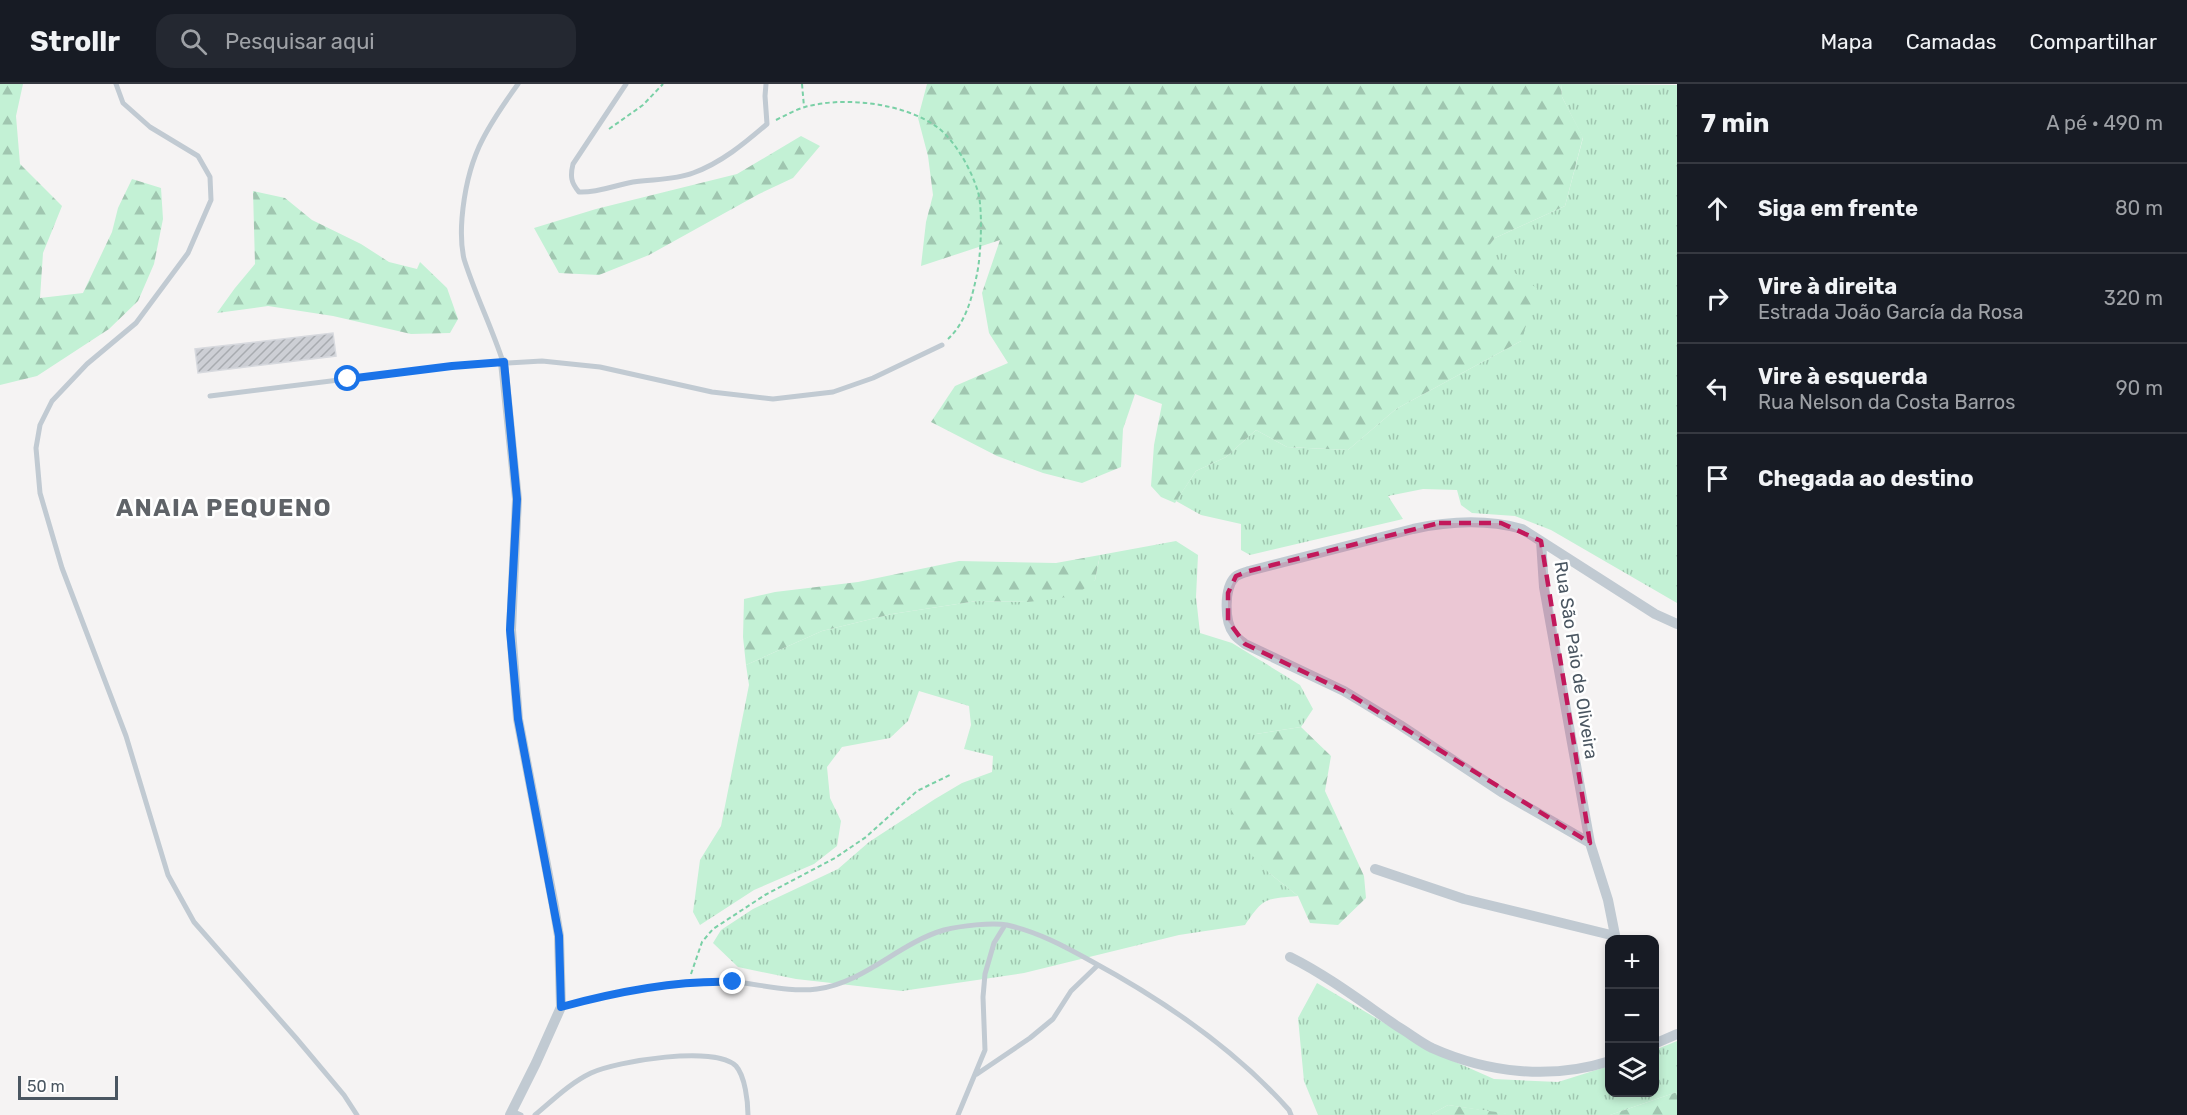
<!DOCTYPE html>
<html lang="pt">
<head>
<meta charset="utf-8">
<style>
  :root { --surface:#171b24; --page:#242831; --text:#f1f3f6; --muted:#9ea1a6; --line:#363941 }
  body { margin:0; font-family:Rubik,sans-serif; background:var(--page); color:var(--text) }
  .controls { position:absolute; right:18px; bottom:18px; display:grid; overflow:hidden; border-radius:12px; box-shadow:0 3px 9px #0003 }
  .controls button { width:54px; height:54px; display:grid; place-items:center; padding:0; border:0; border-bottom:2px solid var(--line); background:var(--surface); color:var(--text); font:30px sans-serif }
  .scale { position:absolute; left:18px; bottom:15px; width:100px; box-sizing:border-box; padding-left:6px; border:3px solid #4a5661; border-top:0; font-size:16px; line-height:21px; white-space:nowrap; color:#4a5661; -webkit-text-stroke:4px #fff; paint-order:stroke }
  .stop { position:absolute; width:18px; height:18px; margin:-14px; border:4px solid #1a73e8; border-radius:50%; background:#fff }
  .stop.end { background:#1a73e8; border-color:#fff; box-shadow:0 2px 6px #0008 }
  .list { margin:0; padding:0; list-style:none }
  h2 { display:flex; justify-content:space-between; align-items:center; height:78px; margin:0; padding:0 24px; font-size:26px }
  h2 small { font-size:20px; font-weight:400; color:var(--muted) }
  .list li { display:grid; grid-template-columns:39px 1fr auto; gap:18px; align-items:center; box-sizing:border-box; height:90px; padding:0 24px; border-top:2px solid var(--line) }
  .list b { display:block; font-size:22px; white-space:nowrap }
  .list p { margin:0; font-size:20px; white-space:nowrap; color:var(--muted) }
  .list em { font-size:20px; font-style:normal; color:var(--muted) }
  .icon { flex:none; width:33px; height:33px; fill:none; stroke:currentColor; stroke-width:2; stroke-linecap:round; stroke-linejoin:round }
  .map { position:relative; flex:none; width:1677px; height:1031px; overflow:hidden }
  header { display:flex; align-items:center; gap:36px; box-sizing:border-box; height:84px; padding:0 30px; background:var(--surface); border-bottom:2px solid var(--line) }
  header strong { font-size:28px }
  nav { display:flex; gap:33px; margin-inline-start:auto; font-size:21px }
  .search { width:420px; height:54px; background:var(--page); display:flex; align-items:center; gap:15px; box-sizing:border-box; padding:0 21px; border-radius:18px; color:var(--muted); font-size:22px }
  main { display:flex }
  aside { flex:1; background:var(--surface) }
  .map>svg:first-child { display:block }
  .grass { fill:url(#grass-tufts) }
  .forest { fill:url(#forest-firs) }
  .building { fill:url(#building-hatch); stroke:#d7d9de; stroke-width:1.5 }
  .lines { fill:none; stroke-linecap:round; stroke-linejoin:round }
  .path { stroke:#7ad0a6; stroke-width:2; stroke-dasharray:4.5 3; stroke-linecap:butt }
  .service { stroke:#c1cad2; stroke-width:5 }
  .minor { stroke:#c1cad2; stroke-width:10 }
  .route { stroke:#1a73e8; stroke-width:8 }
  .marked { fill:#c2185b; fill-opacity:0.2; stroke:#c2185b; stroke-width:4.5; stroke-dasharray:12 8; stroke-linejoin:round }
  .labels { text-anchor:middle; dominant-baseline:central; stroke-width:5; stroke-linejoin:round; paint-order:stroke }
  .street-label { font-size:18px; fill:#4a5661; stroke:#fff }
  .district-label { font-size:24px; font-weight:bold; letter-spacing:1.5px; fill:#5f6368; stroke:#fff }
</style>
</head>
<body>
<header>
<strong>Strollr</strong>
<div class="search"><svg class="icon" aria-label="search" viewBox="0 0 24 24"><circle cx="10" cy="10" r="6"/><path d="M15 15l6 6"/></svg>Pesquisar aqui</div>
<nav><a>Mapa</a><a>Camadas</a><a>Compartilhar</a></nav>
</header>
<main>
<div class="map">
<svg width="1677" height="1031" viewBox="0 0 1677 1031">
  <defs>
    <pattern id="grass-tufts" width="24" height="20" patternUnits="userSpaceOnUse" patternTransform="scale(1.5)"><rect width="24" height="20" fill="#c3f1d5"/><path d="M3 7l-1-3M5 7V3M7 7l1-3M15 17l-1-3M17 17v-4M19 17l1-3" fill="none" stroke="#a0c6b0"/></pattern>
    <pattern id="forest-firs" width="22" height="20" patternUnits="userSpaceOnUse" patternTransform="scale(1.5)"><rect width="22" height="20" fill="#c3f1d5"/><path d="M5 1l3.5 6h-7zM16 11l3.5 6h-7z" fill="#a0c6b0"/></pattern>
    <pattern id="building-hatch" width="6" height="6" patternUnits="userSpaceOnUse" patternTransform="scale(1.5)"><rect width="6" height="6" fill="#cdcfd5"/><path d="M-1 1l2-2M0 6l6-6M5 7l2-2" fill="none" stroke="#a8abb0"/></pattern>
  </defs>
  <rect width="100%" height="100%" fill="#f5f3f3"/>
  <!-- grass -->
  <path class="grass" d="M1561,0L1677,1V519L1551,446L1515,432L1472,429L1461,421L1457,406L1423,405L1388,412L1403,435L1250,471L1241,466V440L1201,431L1176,417L1196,387L1226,373L1256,346L1287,363L1348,366L1396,325L1521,257L1483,168L1495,154L1565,122L1583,54L1562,13Z
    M1176,457L1198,471L1196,513L1200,549L1232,559L1284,591L1300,601L1313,625L1301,643L1256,650L1269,789L1298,812C1265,815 1264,813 1245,841L1179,851L1024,889L902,907L796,895L738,883L713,859L721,846L753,825L838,785L869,758L935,715L962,699L992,688L993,672L964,665L971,641L969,622L919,607L908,637L890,654L842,663L827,683L830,714L841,737L837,762L814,780L754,806L700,841L693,828L700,776L721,742L749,601L746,581L822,547L892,530L977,517L1028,518L1095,496L1100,471Z
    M1317,899L1433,968L1494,995L1558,998L1609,982L1610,1008H1654L1655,966L1677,957V1008L1610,1031H1513L1448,1021L1430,1031H1318L1304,997L1298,934Z"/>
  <!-- forest -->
  <path class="forest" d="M0,0H23L16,32L20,80L62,122L43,169L40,214L83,209L112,148L118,124L132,95L161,104L163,135L154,180L138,217L109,245L37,292L0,301Z
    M927,0H1561L1562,13L1583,53L1565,122L1495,154L1484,168L1538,205L1521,257L1396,325L1348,366L1287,363L1256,346L1226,373L1196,387L1175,419L1161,413L1151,402L1154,361L1162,320L1135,310L1123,345L1121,383L1082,399L1043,389L997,372L931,338L955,302L1008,279L989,249L982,209L1000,156L921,182L926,138L933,111L928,72L918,34Z
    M801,52L820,62L793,94L759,110L649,171L599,191L559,189L534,144L596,125L737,90Z
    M253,107L285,114L312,136L361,160L389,178L417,185L420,178L447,204L458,235L450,249L411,250L333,232L268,222L217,229L235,204L255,180Z
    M1100,471L1095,496L1075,512L1028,518L977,517L892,530L822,547L746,581L743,553L744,515L775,508L858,498L959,477L1056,479Z
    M1301,643L1331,672L1325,707L1364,792L1366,814L1338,841L1310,839L1298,812L1269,789L1240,759L1231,726L1238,687L1256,650Z
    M1677,1008V1031H1610Z
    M1448,1021L1510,1030L1513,1031H1430Z"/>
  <!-- building -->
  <path class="building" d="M333,249L336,272L198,289L195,265Z"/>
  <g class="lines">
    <!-- path -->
    <path class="path" d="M802,0L804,23
      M776,36C786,31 795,26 805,23C844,12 904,19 937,43C955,56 972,87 978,108C983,126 981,171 977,190C972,214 966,238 948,255
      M609,45L643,21L663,0
      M691,890L702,858L713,845L765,811L835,774L866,753L917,707L950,691"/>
    <!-- service -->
    <path class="service" d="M116,0L123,19L150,43L198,72L210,93L211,116L188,169L136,239L87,280L52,317L40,341L36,364L40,409L62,484L126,652L168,791L194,838L296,954L344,1011L357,1031
      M626,0L573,80C570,92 571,99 579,108C598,109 615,101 633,98C653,95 675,96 693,89C721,79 745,59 767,40L765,12L766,0
      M503,278C492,244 475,210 464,175C461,162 461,147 462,134C467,75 484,47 518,0
      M210,312L452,282L542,277L600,283L712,308L773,315L833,308L873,294L942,261
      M561,923C609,910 672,896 722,897C753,898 786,909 817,905C864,899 899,859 944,846C960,842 992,838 1007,841C1038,848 1064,862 1091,877C1163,916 1234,964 1289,1026L1291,1031
      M977,990L1030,954L1053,935L1071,907L1098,881
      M512,1027L521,1031
      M535,1031C553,1016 570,999 591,989C617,977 715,961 736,982C745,992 748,1018 748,1031
      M958,1031L985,966L983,913L985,890L994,859L1005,841"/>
    <!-- minor -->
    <path class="minor" d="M503,278L517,415L511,546L518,635L554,822L559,852L561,923L536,979L510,1031
      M1541,457L1544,503L1590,759L1608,816L1616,856
      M1590,759L1503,709L1400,641L1344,607L1245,560C1242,557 1236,554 1234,550C1224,538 1224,504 1235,493C1239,490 1244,489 1249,487L1413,445C1450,437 1486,435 1522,445L1655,530L1677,540
      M1375,785L1464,815L1615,852
      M1290,873C1328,892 1362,918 1397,942C1409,949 1420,958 1432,964C1488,989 1551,996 1610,977
      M1654,960L1677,950"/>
  </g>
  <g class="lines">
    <!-- route -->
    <path class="route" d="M348,295L452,282L504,278L517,415L510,546L518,635L559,852L561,923C616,908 675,896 733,898"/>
  </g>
  <!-- marked area -->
  <path class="marked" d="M1439,439H1501L1541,457L1590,759L1344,607L1245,560L1228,537V509L1236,492L1249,487Z"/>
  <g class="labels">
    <!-- street labels -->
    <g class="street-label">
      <text transform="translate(1576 576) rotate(81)">Rua São Paio de Oliveira</text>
    </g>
    <!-- district labels -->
    <g class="district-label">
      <text x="224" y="424">ANAIA PEQUENO</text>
    </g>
  </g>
</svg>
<div class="controls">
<button>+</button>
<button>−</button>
<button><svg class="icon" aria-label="layers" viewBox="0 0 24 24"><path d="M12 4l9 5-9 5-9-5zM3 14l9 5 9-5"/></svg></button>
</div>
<div class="scale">50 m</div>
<div class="stop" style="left:348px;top:295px"></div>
<div class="stop end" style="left:733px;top:898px"></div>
</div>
<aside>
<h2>7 min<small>A pé · 490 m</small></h2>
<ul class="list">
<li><svg class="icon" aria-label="ahead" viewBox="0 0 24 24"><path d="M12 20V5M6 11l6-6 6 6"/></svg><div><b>Siga em frente</b></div><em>80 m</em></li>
<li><svg class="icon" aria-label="right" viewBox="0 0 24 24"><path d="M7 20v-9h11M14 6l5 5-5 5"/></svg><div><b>Vire à direita</b><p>Estrada João García da Rosa</p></div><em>320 m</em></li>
<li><svg class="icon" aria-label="left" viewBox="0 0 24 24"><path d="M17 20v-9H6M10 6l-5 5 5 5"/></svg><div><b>Vire à esquerda</b><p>Rua Nelson da Costa Barros</p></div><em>90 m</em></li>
<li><svg class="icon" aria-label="arrive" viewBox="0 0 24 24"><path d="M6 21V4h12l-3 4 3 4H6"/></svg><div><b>Chegada ao destino</b></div></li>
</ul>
</aside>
</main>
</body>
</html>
